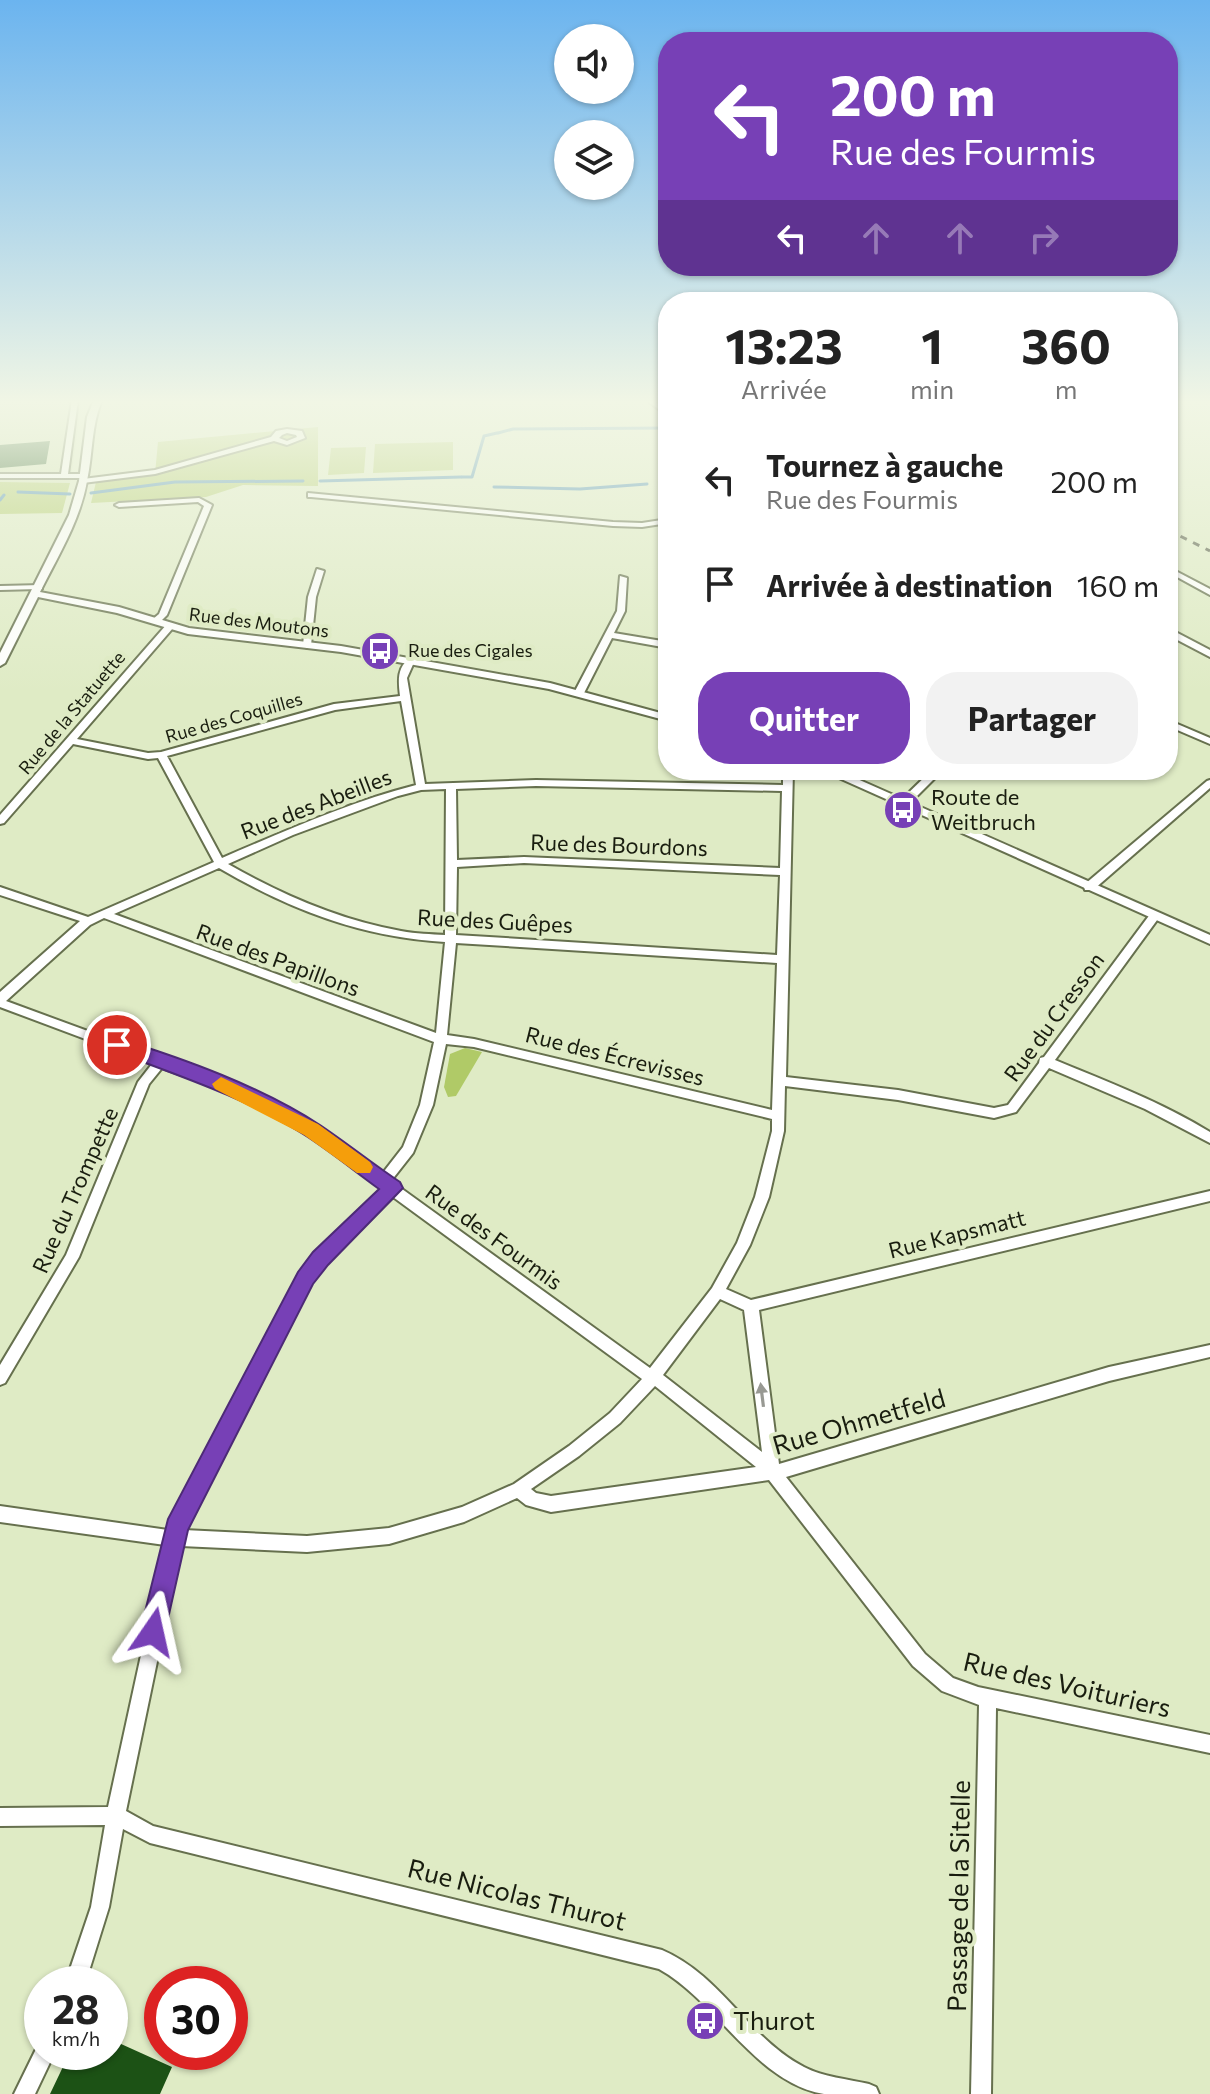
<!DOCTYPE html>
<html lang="fr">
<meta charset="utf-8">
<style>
body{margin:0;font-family:Commissioner,sans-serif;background:#f2f2f2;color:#222;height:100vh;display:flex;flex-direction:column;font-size:30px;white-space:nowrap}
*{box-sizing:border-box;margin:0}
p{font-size:26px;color:#767676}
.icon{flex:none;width:44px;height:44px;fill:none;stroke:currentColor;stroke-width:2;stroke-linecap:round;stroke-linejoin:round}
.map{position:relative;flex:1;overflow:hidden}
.side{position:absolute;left:658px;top:292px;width:520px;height:488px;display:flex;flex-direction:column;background:#fff;border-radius:32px;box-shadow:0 2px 6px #0004}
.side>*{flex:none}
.banner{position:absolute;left:658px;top:32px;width:520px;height:244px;border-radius:32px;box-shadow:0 2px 6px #0004;background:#7740b6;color:#fff;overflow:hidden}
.buttons{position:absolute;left:554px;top:24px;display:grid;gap:16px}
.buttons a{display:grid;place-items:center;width:80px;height:80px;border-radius:50%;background:#fff;box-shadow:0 2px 6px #0004;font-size:40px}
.speed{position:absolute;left:24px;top:1966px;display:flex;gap:16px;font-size:40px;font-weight:700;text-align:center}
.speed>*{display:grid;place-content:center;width:104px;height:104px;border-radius:50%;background:#fff;box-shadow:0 2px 6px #0004;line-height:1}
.speed small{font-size:20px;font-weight:400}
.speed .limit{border:12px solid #d22;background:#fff;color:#111}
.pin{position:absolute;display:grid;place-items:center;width:68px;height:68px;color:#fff;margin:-34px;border:4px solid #fff;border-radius:50%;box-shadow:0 2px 8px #0007}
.me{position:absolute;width:88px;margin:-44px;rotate:11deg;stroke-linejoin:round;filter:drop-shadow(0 0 6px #0008)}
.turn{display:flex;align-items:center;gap:28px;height:168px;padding:0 40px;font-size:36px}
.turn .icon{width:104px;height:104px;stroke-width:2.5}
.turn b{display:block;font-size:56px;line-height:68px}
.lanes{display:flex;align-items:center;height:76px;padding:0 40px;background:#0003;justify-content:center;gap:40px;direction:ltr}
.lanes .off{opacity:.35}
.eta{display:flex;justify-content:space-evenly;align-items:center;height:136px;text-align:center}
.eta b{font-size:48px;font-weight:700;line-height:56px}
.primary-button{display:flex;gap:16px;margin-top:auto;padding:16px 40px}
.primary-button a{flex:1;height:92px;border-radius:32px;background:#7740b6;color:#fff;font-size:32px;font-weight:700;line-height:92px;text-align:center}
.primary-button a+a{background:#f2f2f2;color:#222}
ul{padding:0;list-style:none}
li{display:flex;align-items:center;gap:24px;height:104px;padding:0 40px}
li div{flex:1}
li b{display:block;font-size:30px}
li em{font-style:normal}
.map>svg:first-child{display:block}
.built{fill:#d4e2b5}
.green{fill:#b0ca67}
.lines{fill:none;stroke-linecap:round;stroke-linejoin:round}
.stream{stroke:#4087b3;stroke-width:3}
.building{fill:#1c5215}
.minor-casing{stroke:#66704e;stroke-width:4}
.tertiary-casing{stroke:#66704e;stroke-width:4}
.minor{fill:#fff;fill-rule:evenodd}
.tertiary{fill:#fff;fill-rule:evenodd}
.rail{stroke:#515742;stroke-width:3;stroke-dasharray:7 7;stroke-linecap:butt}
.oneway{fill:#989993}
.route{fill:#7740b6;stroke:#4d2a76;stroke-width:2}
.slow{fill:#f59e0b}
.labels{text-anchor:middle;stroke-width:8;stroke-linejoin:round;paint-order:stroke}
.far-street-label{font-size:18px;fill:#191d0f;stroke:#dfebc5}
.far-poi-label{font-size:18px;fill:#191d0f;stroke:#dfebc5;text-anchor:start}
.poi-label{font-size:22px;fill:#191d0f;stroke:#dfebc5;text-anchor:start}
.street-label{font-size:22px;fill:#191d0f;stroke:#dfebc5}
.near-street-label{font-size:26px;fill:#191d0f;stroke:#dfebc5}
.near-poi-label{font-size:26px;fill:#191d0f;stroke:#dfebc5;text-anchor:start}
</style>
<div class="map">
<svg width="1210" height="2094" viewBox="0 0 1210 2094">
<rect width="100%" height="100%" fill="#dfebc5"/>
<path class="built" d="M0,400H82L70,483L0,482Z"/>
<g class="green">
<path d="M318,427V486L243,485L206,497L91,503L96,482L155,474L158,442Z"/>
<path d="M453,442V470L373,473L375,444Z"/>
<path d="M366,447L364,473L328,475L331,448Z"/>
<path d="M0,482L70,483L62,513L0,514Z"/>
<path d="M465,1048L482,1052L456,1096L448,1097L444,1087L450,1054Z"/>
</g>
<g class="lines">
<g class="stream">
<path d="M498,433L513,429L668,428"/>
<path d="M462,477H472L484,436L497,433"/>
<path d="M320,481L461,477"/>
<path d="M494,487L580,489L647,484"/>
<path d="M18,492L70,494"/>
<path d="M91,493L175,482L303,481"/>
<path d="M0,500L4,495"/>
</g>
</g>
<g class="building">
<path d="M50,441L46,464L0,468V445Z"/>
<path d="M110,2039L172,2067L160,2094H50L70,2052H110Z"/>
</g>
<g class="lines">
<g class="minor-casing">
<g id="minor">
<path d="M72,400H78L68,474H87V478H0V474H61Z"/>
<path d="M646,400H653L668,411V416Z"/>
<path d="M287,429L302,431L305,438L287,445L274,441L155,474L83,483L79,481L83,479L155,470L271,437L276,431ZM287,433L296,435L297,437L287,441L279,438L282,435Z"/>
<path d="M308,493L613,522L642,523L668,519V523L642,527L613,526L311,497H308Z"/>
<path d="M199,498L212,505L167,615L159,623H153V619L159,614L204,506L198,502L119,507L115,505L119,503Z"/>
<path d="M1168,567L1210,589V595L1168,572Z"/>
<path d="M317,569L324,571L316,597L311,645L307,648L303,645L308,597Z"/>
<path d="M620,576L627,578L625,611L614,633L668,642V648L612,638L584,693L582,695H576L574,693L617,611Z"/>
<path d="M42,585V589H39L0,590V586Z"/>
<path d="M170,623L173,624V628L77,739L148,753L161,752L334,704L400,696C398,680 397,667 411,657L415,660L407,678L425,784L536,780L783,785V770H793L786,1077L898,1090L994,1108L1008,1105L1039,1063L1040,1058L1044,1057L1151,913H1159L1160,916L1055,1060C1108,1082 1161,1102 1210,1132V1143L1145,1109L1049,1068L1016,1112L994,1118L898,1100L785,1086L784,1131L769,1197L750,1245L726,1289L751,1300L1210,1191V1201L759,1310L779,1464L1109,1367L1210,1345V1357L1109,1381L786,1477L925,1654L953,1678L978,1687L1210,1735V1753L996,1708L991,2094H971L979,1705L942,1691L913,1666L769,1480L551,1512L526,1505L517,1498L464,1522L389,1544L307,1552L181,1546L126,1811L153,1826L662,1950C721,1975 749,2039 804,2067C823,2077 848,2079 869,2084L876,2087L879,2094C861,2094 841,2094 824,2094C756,2083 717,2001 659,1969L150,1843L123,1829L109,1907L85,1984H65L91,1907L105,1825L0,1826V1808L108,1807L165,1545L0,1522V1506L168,1530L301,1274L316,1255L383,1189L307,1134L224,1090L162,1068L149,1084L79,1257L5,1383L0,1385V1365L66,1255L138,1082L152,1064L0,1007V992L80,921L0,895V887L88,917L214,862L158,758L148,759L73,744L4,823L0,824V815L167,624ZM401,701L416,785C349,802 285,831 222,858L167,756L335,710ZM536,786L782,791L780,868L524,857L457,860L456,789ZM446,789L445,935C431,934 416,934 401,931C340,920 282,895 228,864L293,835L398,796L421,790ZM524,863L780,875L777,955L456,935L457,867ZM219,868C291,910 361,937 445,942L436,1033L114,914ZM104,918L434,1042L420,1105L403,1147L382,1174L315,1126L232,1084L6,1001L90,925ZM456,943L777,963L772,1110L474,1039L447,1035ZM446,1044L474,1047L772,1119V1131L755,1197L737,1243L712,1288L650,1368L391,1181L413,1153L433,1105ZM393,1197L642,1379L610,1413L569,1446L514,1484L462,1507L389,1528L307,1536L184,1530L311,1282L326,1263ZM720,1299L744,1310L762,1452L663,1375ZM655,1386L756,1467L551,1496L536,1493L531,1489L579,1456L620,1423Z"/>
<path d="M1168,628L1210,650V657L1168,635Z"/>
<path d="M1168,720L1210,738V744L1168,726Z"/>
<path d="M932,770H943L907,806H899V802Z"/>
<path d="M1210,780V788L1093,890H1085L1084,887L1085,884L1207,781Z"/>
<path d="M42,2043V2052H55L35,2094H14L38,2045Z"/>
</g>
</g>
<g class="tertiary-casing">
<g id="tertiary">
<path d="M94,400H102C91,426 93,453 87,481C80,521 58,556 40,592L119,607L189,628L341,646L550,683L668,715V721L549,689L341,652L188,634L117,613L38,597L5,663L0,666V653L69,515L79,481L87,417Z"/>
<path d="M821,770H837L1210,935V944Z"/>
</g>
</g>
<use href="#minor" class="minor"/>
<use href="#tertiary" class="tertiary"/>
<path class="rail" d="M1168,530L1210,551"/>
</g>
<defs><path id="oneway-solid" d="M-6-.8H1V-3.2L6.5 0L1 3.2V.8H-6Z" transform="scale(2)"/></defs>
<use class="oneway" href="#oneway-solid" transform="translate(762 1395) rotate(-97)"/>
<linearGradient id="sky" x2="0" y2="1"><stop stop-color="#6bb4ef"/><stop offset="0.58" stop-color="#f1f6e5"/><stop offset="1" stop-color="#f1f6e5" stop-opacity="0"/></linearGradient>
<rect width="1210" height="693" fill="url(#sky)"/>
<path class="route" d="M117,1038C185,1059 260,1086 320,1125C347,1143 373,1164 400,1182L403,1188L328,1265L313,1284L188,1530L165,1632L162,1641L153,1645L144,1641L140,1632L168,1519L298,1272L313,1252L379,1189C354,1171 330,1151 303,1134C244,1097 176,1075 111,1050L108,1045L111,1040Z"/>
<path class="slow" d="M221,1077L318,1124L370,1162L373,1167L370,1173H357L304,1135L215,1089L212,1084Z"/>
<defs>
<g id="bus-disc" transform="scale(2)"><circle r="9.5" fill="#7740b6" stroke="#dfebc5"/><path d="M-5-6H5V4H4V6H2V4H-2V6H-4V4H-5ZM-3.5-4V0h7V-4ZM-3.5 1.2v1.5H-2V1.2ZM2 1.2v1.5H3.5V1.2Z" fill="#fff"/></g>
</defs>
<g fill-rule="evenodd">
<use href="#bus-disc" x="380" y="651"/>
<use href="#bus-disc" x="903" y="810"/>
<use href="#bus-disc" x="705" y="2021"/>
</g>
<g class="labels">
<g class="far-street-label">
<text transform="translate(259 623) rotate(7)" y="6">Rue des Moutons</text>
<text transform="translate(72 713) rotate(-50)" y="6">Rue de la Statuette</text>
<text transform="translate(234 718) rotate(-16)" y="6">Rue des Coquilles</text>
</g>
<g class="far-poi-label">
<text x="408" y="657">Rue des Cigales</text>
</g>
<g class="poi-label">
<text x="931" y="805">Route de<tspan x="931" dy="25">Weitbruch</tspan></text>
</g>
<g class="street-label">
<text transform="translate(316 804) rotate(-21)" y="8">Rue des Abeilles</text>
<text transform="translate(619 845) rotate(2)" y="8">Rue des Bourdons</text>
<text transform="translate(495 921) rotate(3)" y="8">Rue des Guêpes</text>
<text transform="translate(278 960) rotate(20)" y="8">Rue des Papillons</text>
<text transform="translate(1054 1017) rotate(-54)" y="8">Rue du Cresson</text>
<text transform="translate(615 1056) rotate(14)" y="8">Rue des Écrevisses</text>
<text transform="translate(75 1190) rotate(-66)" y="8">Rue du Trompette</text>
<text transform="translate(957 1234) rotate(-14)" y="8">Rue Kapsmatt</text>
<text transform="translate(494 1237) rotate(36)" y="8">Rue des Fourmis</text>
</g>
<g class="near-street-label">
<text transform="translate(859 1422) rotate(-16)" y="9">Rue Ohmetfeld</text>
<text transform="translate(1067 1685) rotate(13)" y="9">Rue des Voituriers</text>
<text transform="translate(517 1895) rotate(14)" y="9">Rue Nicolas Thurot</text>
<text transform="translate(959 1896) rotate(-89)" y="9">Passage de la Sitelle</text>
</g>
<g class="near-poi-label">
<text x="733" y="2030">Thurot</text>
</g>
</g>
</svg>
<div class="buttons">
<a><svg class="icon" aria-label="sound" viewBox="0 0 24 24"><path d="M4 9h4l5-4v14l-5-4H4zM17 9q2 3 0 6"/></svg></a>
<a><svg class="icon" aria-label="layers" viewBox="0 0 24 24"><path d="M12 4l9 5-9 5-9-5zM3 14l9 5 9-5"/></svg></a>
</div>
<div class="speed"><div>28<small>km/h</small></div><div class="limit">30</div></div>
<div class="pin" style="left:117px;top:1045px;background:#d93025"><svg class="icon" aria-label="arrive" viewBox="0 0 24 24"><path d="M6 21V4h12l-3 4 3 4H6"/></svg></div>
<svg class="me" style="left:153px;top:1632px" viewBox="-20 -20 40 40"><path d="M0-17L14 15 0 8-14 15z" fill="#7740b6" stroke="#fff" stroke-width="4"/></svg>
<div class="banner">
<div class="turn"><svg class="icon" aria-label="left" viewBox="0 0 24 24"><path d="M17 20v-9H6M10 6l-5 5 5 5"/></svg><div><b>200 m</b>Rue des Fourmis</div></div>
<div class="lanes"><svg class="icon" aria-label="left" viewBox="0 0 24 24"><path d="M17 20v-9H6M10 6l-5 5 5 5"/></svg><svg class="icon off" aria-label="ahead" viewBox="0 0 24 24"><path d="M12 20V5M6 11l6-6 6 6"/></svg><svg class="icon off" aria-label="ahead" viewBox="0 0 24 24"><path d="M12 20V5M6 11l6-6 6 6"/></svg><svg class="icon off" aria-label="right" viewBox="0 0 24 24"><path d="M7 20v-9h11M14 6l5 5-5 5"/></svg></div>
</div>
<section class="side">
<div class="eta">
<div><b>13:23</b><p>Arrivée</p></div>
<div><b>1</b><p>min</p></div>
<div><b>360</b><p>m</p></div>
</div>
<ul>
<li><svg class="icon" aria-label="left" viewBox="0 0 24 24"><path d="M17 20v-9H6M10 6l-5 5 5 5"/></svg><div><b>Tournez à gauche</b><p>Rue des Fourmis</p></div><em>200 m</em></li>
<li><svg class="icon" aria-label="arrive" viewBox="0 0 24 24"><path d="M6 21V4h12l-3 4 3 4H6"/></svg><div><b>Arrivée à destination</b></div><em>160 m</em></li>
</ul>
<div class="primary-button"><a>Quitter</a><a>Partager</a></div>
</section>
</div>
